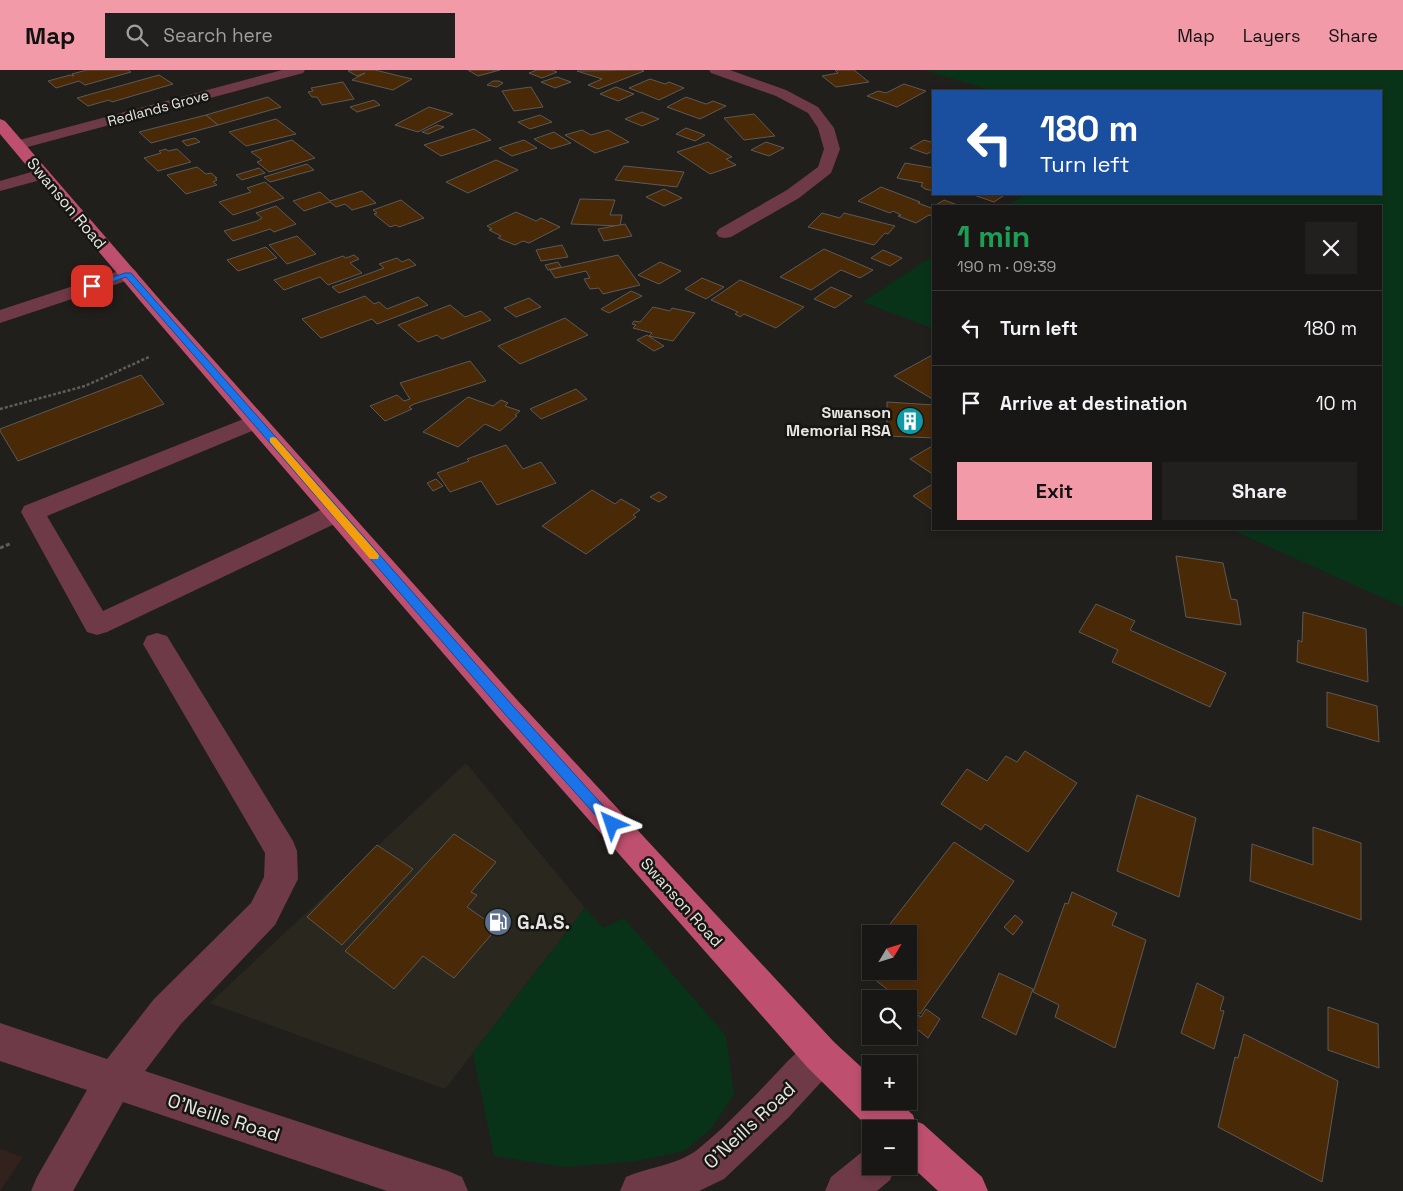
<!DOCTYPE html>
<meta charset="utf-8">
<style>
body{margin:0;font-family:"Space Grotesk",sans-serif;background:#21201e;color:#f1f3f6;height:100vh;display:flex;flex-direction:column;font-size:19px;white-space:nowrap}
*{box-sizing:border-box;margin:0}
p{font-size:16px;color:#9f9fa0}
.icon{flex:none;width:28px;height:28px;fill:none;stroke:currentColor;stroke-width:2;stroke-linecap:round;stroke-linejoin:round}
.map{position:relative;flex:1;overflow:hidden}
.panel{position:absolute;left:932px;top:135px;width:450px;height:325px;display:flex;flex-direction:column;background:#181715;border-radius:0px;box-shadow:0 2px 8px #0003,0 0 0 1px #363634}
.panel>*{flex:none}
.top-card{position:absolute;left:932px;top:20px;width:450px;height:105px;border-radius:0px;box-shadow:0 2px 8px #0003,0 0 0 1px #363634;background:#1a4fa0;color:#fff;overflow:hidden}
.needle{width:32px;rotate:52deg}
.tools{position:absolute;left:862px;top:855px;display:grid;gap:10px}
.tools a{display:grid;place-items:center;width:55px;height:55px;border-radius:0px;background:#181715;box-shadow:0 2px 8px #0003,0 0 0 1px #363634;font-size:25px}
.pin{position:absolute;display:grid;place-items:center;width:42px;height:42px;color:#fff;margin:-21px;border-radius:10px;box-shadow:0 2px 8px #0006}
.me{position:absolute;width:55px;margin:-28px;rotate:318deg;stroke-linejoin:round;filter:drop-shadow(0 0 4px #0008)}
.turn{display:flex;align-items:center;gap:18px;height:105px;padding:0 25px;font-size:22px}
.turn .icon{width:65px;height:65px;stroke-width:2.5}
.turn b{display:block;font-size:35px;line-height:42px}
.round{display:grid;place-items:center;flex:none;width:52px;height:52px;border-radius:0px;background:#21201e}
.headline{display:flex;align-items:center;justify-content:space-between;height:85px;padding:0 25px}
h1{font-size:30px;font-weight:800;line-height:38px;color:#1e9e55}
.primary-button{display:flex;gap:10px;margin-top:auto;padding:10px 25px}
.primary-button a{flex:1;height:58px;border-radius:0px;background:#f39aa8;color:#111;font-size:20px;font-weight:800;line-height:58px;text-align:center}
.primary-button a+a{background:#21201e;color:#f1f3f6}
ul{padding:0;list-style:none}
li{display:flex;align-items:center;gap:15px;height:75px;padding:0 25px;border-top:1px solid #363634}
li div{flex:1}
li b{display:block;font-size:19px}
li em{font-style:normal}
header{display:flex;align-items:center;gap:30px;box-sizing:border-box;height:70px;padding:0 25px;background:#f39aa8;color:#111}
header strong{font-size:24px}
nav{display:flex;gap:28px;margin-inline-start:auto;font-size:18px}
.search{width:350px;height:45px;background:#21201e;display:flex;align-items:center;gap:12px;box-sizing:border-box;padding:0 18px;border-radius:0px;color:#9f9fa0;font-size:19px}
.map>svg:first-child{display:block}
.built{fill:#29271e}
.industrial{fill:#33211b}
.green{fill:#083319}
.building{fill:#4a2907;stroke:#5c5956}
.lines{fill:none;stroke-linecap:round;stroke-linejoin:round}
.path-far1{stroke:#5f5e5b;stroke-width:2.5;stroke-dasharray:3 2;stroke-linecap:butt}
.path{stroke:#5f5e5b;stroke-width:3;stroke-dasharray:4 2.5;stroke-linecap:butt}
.minor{fill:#6f3a47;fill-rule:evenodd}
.major{fill:#be4f6f;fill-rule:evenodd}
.route{fill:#1a73e8;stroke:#114b97}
.slow{fill:#f59e0b}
.labels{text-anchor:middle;stroke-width:5;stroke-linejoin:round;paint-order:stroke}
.far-street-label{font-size:14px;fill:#e7e6e4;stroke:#161613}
.street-label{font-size:16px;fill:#e7e6e4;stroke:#161613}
.poi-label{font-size:16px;font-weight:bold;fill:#e7e6e4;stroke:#161613;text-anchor:end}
.near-poi-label{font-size:19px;font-weight:bold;fill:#e7e6e4;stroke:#161613;text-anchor:start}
.near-street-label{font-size:19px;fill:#e7e6e4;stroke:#161613}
</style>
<header>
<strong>Map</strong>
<div class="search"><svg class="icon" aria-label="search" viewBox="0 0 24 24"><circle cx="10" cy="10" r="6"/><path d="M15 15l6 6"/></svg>Search here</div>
<nav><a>Map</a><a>Layers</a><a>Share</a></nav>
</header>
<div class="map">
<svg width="1403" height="1121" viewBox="0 0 1403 1121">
<rect width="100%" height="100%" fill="#201f1c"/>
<path class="built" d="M466,693L585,838L445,1019L210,933Z"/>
<path class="industrial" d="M0,1079L23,1087L0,1121Z"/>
<g class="green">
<path d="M924,0H1403V537L1230,459H1381V136H1007L1026,124H1381V21H993Z"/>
<path d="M934,185V259L863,232Z"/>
<path d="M585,838L603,858L624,848L726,966L734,1024L711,1059L684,1081L636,1091L565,1097L494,1086L473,983Z"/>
</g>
<g class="building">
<path d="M87,0H128L131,2L85,15L79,11L56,18L48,11L70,5L74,6L72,4Z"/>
<path d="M353,0H375L412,9L393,20L352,10L365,3L357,6L348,1Z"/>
<path d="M468,0H500L478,6Z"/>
<path d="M537,0H552L557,2L542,8L529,3Z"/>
<path d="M641,0L644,1L598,19L588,15L602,9L577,1Z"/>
<path d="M835,0H854L869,12L836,17L822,6L838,3Z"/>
<path d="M159,5L173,14L112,32L109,30L88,36L77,28Z"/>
<path d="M557,7L571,12L555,18L541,12Z"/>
<path d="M650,9L665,14L669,12L684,18L659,30L629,18Z"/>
<path d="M493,11H499L503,13L497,17L487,15Z"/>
<path d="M343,12L354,29L322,35L317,27H312L308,22L313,21L311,18Z"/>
<path d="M904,14L926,21L897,37L867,26L878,21L886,23Z"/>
<path d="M531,17L543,37L514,41L502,21Z"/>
<path d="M616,17L634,24L618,31L600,24Z"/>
<path d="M268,27L281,37L218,55L206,45Z"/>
<path d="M686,27L706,34L713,31L726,36L700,49L667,37Z"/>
<path d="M374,30L380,35L357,42L350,37Z"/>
<path d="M429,37L453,44L418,62L395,55Z"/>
<path d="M642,42L659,49L642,56L625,49Z"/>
<path d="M754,44L775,66L744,70L724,48Z"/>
<path d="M206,45L218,55L151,73L139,62Z"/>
<path d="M540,45L552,52L530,59L518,52Z"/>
<path d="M276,49L296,64L246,76L229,62Z"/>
<path d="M437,55L444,57L428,64L422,62Z"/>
<path d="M686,58L705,65L695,71L676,64Z"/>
<path d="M474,59L491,70L441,86L424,75Z"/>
<path d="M582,60L591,65L608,60L629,72L595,83L565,65Z"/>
<path d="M554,62L571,73L551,79L534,69Z"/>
<path d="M195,68L200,72L187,76L182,71Z"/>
<path d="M292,70L315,88L269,102L257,92L262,90L251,82Z"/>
<path d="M524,70L537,78L512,86L499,78Z"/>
<path d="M924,70L934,73V80L927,84L910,78Z"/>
<path d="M708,72L732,87L726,89L736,95L710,104L677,82Z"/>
<path d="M766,72L784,78L769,86L751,80Z"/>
<path d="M166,79L168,81L177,79L191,92L158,101L144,88L161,83L159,81Z"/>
<path d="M496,90L518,100L468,123L446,112Z"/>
<path d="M905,93L934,98V121L925,119L921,116L923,113L897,108Z"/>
<path d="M307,94L314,100L270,112L264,107Z"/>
<path d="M624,96L684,102L677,117L615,110Z"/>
<path d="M197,97L206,104L211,103L217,108H215L217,110L213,112L217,115L186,124L167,105Z"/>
<path d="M259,98L265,103L242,110L236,105Z"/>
<path d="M265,112L284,128L233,145L219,132L251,122L247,118Z"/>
<path d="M881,117L920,132L918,133L931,138L934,137V147L929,145L916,153L898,146L901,145L893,141L890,143L858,131Z"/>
<path d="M664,119L682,128L664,136L646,127Z"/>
<path d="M362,121L376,133L352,140L345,134L336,137L330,132L304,141L293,131L320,122L330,131Z"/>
<path d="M971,124H1006L994,132Z"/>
<path d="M580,129L615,130L610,145H622L620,156L571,154Z"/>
<path d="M401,130L424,148L399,157L396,155L390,157L374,144L377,143L373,140Z"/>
<path d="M944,130L960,136H934Z"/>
<path d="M276,136L296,154L274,162L270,159L233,171L224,161L257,151L262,148L256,143Z"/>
<path d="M516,142L536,151L541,148L560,157L529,173L523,171L515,175L498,168L501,166L489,160L492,159L487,156Z"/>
<path d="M822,143L840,148L844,143L895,156L888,164L885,163L874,175L808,157Z"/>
<path d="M625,154L632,166L604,171L598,159Z"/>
<path d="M297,166L316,184L287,194L269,175Z"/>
<path d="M562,175L568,187L541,191L536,180Z"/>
<path d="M266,177L277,188L238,201L227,190Z"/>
<path d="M824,179L873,200L860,208L841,200L811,220L780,207Z"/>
<path d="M883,180L902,188L890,196L871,188Z"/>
<path d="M354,185L359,189L350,193L362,203L328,215L320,207L284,220L274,210L343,186L346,188Z"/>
<path d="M618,185L640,215L603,224L599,218L590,219L584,209L590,208L586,201L555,208L550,200Z"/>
<path d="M397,188L402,192L409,189L416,195L339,223L332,217L384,198L379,194Z"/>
<path d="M558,192L561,197L548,200L545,195Z"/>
<path d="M660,192L681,201L659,214L638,205Z"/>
<path d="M702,208L724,217L706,229L685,219Z"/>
<path d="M740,210L804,237L776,258L744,244L740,247L735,244L738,242L711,230Z"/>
<path d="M831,217L852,226L835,238L814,229Z"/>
<path d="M631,221L642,226L609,243L601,239Z"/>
<path d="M365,226L374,234L379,232L387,239L418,227L428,235L377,254L372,249L321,268L302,249Z"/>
<path d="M529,228L541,237L516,247L504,238Z"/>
<path d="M450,235L465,247L481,241L491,250L442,269L437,265L418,272L398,255Z"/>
<path d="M653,237L670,241L672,238L695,243L673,271L649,266L652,263L633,258L636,255L632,254L634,251L640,252Z"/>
<path d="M565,248L588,265L520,294L498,276Z"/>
<path d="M647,265L664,276L654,281L637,270Z"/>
<path d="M934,284V330L894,306Z"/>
<path d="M470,291L486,311L414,334L409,337L412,339L385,351L370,336L397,325L404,331L410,329L400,313Z"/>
<path d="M141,305L164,334L18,391L0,361V359Z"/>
<path d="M576,319L587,329L541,349L530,339Z"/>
<path d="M468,327L493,336L501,330L508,333L505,336L520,341L515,345L517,346L500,361L485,354L458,377L423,362Z"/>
<path d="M887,332L934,335V368L887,366Z"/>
<path d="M506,375L523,399L541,392L556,413L497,435L481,411L450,422L437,403L469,391L467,389Z"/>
<path d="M934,375V405L910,389Z"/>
<path d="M436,409L443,416L433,421L427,413Z"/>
<path d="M934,413V441L913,426Z"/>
<path d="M592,420L615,434L621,429L640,440L633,445L636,447L586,484L542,456Z"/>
<path d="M659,422L667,427L659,432L650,427Z"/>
<path d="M1176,486L1223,493L1231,529L1237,530L1241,555L1186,547Z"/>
<path d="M1096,534L1135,551L1130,560L1226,603L1210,637L1112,592L1118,580L1079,562Z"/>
<path d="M1303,542L1366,559L1368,612L1297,592L1298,570L1302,572Z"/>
<path d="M1327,622L1377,636L1379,672L1327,657Z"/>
<path d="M1025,681L1077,713L1028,782L985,754L981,760L941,734L967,699L987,711L1006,686L1017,692Z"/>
<path d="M1137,725L1196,748L1179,827L1117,801Z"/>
<path d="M1313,757L1361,773V850L1250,811L1252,774L1313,795Z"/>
<path d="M454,764L496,792L471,822L477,825L467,837L497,858L454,908L423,886L394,919L345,881Z"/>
<path d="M954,772L1014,811L920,944L909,935V929H900L866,903L871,896V901H909V864H895L887,858Z"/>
<path d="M377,775L413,799L342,875L307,847Z"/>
<path d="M1072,822L1117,843L1112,855L1146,870L1115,978L1055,947L1059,935L1033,922L1065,833L1068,834Z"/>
<path d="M1015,845L1023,852L1013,865L1004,857Z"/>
<path d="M999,903L1033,919L1016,965L982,947Z"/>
<path d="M1197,913L1224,927L1220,940L1224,941L1214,979L1181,963Z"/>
<path d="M1328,937L1378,954L1379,998L1328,980Z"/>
<path d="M926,939L940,949L928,968L912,955L918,945L921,947Z"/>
<path d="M1244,964L1338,1011L1322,1112L1218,1057L1235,987L1238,988Z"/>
</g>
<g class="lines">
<path class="path-far1" d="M0,339L85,316L149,287"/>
<path class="path" d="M0,478L12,473"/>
<g class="minor">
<path d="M282,0H305L303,3L24,78H12L10,75L12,72Z"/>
<path d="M709,0H730L786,20L818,37L834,58L840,79L831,103L799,128L731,167L725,168L719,167L716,163L719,159L787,120L818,97L824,79L818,58L808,43L776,26L711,3Z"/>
<path d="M42,99L48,100L50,104L48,108L0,121V111Z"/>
<path d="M128,198L135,200L138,204L135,208L0,253V240Z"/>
<path d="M256,344L264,346L267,351L264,356L47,446L103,541L327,437L336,435L345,437L348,443L345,449L107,562L97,565L87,562L21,442L24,436Z"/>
<path d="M157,563L167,566L293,771L297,781L298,809L275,855L180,955L145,1001L448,1101L462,1107L468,1121H387L123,1032L73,1121H31L37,1107L87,1020L0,991V953L107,989L154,929L251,833L264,807L265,783L143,574L147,566Z"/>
<path d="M821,966L834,972L840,985L834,998L788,1048L724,1109L699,1121H620L626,1107C649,1097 677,1095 697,1080C722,1060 747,1034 769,1011C785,995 800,975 821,966Z"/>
<path d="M871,1078V1096H896L890,1110L877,1121H825L831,1107L862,1082Z"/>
</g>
<path class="major" d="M0,49L5,51L161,231L518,631L834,972L871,1006V1031H898L913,1045L915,1051L923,1054L982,1107L988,1121H938L909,1094V1059L871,1060L808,998L498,647L147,239L0,64Z"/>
</g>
<path class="route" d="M125,203H131L513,636L616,750L618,754L616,758L612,760L607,758L504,643L126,207L92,219L88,216Z"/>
<path class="slow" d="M273,367L276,368L378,484L379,486L378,489H370L270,372V368Z"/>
<defs>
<g id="building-disc" transform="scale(1.4375)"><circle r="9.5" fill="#0f9aa8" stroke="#161613"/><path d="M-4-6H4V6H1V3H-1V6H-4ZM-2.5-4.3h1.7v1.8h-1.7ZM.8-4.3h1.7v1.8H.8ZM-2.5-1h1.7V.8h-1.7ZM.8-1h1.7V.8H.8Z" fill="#fff"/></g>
<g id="fuel-disc" transform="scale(1.4375)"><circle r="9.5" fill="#5c6f8a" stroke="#161613"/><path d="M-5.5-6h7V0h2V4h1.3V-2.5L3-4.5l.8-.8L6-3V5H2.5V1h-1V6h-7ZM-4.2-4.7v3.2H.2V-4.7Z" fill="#fff"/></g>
</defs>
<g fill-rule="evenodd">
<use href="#building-disc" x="910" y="351"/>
<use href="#fuel-disc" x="498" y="852"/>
</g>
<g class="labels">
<g class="far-street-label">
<text transform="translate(158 38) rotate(-15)" y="5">Redlands Grove</text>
</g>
<g class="street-label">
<text transform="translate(67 133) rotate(50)" y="6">Swanson Road</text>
<text transform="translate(682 832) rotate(48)" y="6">Swanson Road</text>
</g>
<g class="poi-label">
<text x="891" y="348">Swanson<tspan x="891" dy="18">Memorial RSA</tspan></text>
</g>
<g class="near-poi-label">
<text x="517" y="859">G.A.S.</text>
</g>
<g class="near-street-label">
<text transform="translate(224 1047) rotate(18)" y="7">O'Neills Road</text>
<text transform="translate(749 1055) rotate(-43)" y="7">O'Neills Road</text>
</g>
</g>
</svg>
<div class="tools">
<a><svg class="needle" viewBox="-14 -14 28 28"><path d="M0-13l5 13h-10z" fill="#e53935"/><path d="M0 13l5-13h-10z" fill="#9f9fa0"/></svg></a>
<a><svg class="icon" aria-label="search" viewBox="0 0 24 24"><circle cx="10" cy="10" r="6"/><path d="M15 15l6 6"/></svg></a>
<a>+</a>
<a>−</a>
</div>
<div class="pin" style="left:92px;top:216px;background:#d93025"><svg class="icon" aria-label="arrive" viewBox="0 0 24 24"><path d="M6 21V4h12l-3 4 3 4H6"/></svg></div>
<svg class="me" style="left:612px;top:754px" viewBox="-20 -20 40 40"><path d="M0-17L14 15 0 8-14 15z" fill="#1a73e8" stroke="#fff" stroke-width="4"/></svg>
<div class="top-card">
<div class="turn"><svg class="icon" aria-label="left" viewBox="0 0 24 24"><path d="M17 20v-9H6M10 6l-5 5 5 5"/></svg><div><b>180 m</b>Turn left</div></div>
</div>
<section class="panel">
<div class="headline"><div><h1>1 min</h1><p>190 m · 09:39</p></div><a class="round"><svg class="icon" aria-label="close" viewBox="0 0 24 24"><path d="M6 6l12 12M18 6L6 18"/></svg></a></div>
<ul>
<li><svg class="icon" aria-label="left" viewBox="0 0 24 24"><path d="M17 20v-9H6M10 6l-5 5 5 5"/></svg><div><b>Turn left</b></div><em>180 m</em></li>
<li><svg class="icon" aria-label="arrive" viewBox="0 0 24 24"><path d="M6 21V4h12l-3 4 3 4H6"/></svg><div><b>Arrive at destination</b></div><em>10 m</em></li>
</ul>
<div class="primary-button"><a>Exit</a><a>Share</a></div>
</section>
</div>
